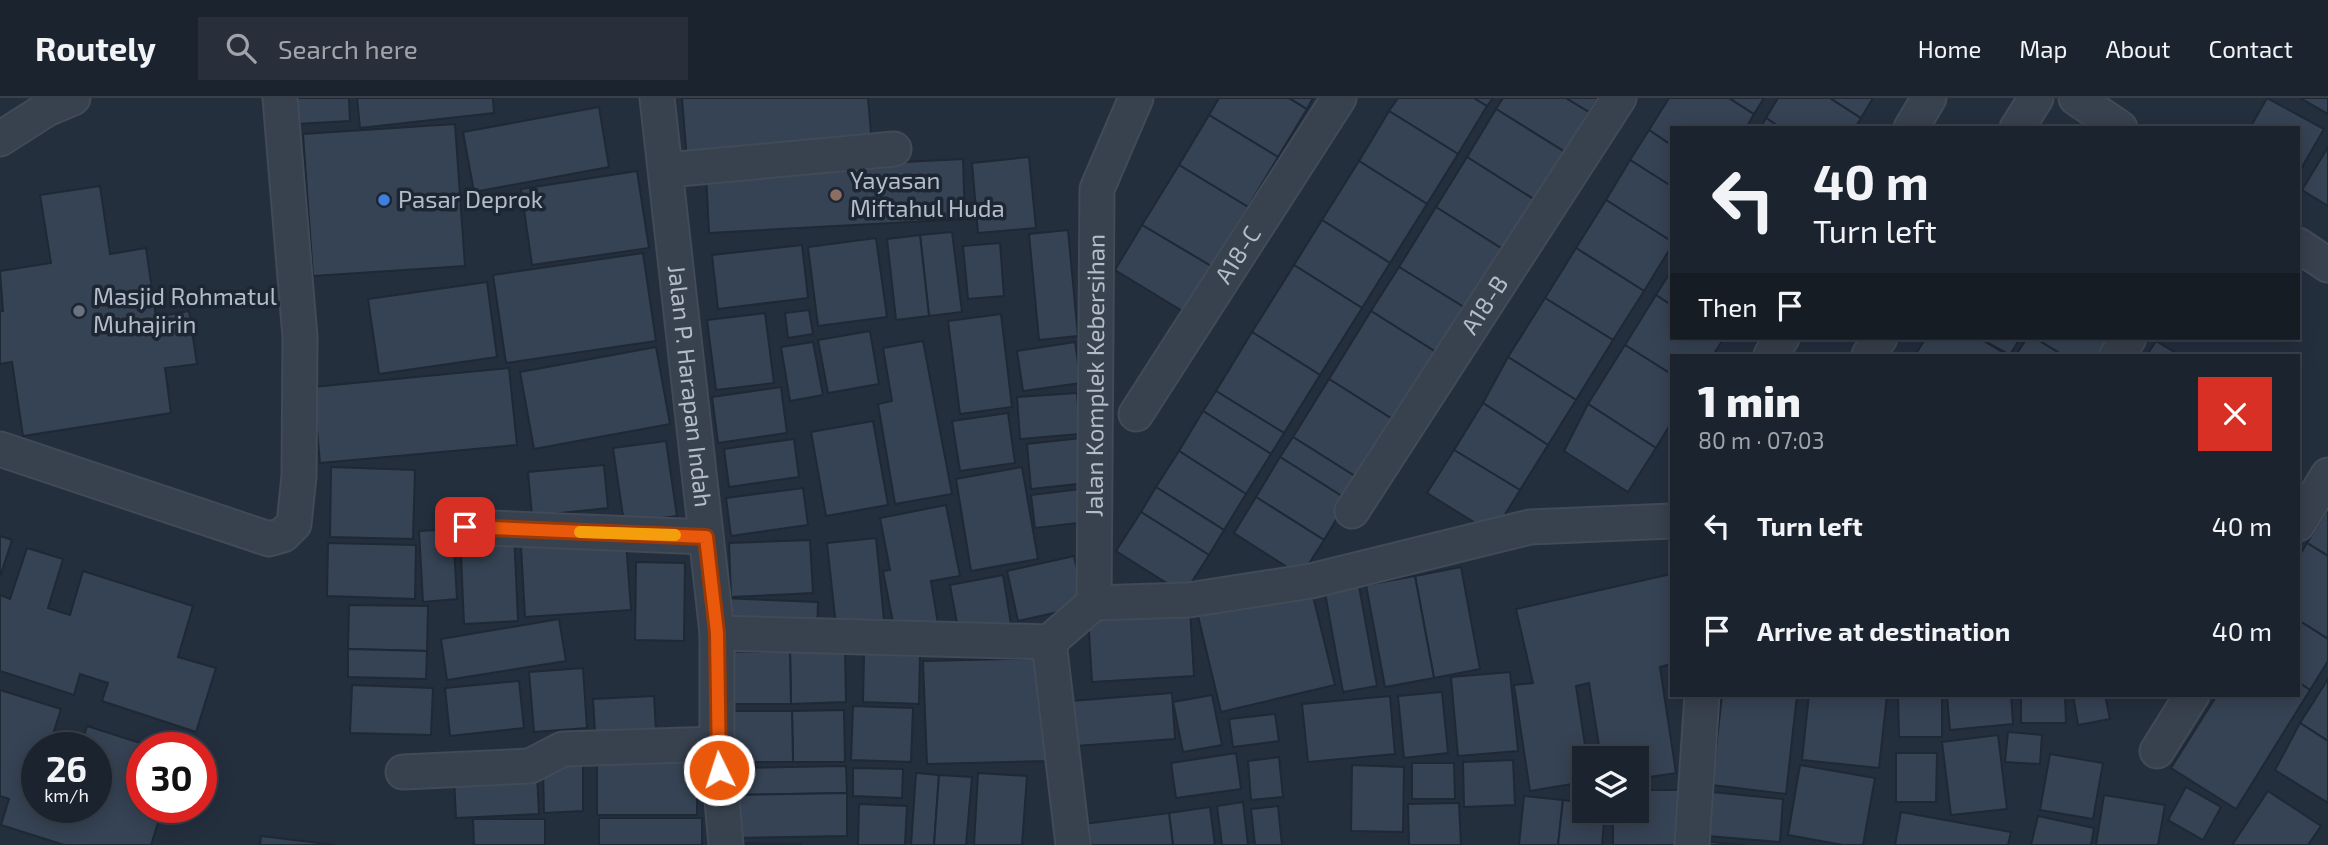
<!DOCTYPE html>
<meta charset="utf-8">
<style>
body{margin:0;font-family:"Exo 2",sans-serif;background:#282f3a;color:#f1f3f6;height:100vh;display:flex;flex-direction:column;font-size:26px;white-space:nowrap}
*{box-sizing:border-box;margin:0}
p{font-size:23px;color:#a0a4aa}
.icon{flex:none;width:38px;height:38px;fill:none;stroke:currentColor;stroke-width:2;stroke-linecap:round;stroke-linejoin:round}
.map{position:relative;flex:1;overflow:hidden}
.panel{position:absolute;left:1670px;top:256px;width:630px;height:343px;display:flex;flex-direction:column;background:#1b232e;border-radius:0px;box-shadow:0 4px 18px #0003,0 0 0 2px #39404a}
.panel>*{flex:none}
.top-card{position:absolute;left:1670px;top:28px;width:630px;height:214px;border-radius:0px;box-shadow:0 4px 18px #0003,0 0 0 2px #39404a;background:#1b232e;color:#f1f3f6;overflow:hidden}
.tools{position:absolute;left:1572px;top:648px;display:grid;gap:14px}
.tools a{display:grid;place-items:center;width:77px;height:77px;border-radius:0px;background:#1b232e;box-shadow:0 4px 18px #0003,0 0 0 2px #39404a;font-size:35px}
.speed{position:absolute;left:21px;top:634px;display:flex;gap:14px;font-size:35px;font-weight:700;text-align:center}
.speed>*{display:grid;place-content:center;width:91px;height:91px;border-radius:50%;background:#1b232e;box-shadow:0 4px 18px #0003,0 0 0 2px #39404a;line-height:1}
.speed small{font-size:18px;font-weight:400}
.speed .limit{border:10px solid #d22;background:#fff;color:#111}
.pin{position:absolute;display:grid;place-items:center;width:60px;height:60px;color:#fff;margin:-30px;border-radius:14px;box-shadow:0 4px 10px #0006}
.me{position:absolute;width:77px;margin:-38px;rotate:356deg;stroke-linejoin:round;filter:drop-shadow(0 0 5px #0008)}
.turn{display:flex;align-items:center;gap:24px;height:147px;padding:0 28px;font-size:32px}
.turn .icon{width:91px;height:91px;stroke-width:2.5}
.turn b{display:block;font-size:49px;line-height:60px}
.then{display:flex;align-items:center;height:66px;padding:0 28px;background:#0003;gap:14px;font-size:26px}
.round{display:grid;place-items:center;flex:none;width:74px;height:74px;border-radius:0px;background:#282f3a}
.summary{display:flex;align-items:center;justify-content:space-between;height:119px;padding:0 28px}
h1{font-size:42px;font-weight:800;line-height:52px}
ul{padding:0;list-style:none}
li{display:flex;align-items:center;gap:21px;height:105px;padding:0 28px}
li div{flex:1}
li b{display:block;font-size:26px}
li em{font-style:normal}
header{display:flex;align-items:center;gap:42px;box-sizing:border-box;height:98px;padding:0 35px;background:#1b232e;border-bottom:2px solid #39404a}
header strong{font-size:33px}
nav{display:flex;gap:38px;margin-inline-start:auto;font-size:24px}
.search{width:490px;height:63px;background:#282f3a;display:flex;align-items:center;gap:18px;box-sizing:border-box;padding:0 24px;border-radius:0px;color:#a0a4aa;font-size:26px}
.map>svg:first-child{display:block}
.building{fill:#364354;stroke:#1f2835;stroke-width:2}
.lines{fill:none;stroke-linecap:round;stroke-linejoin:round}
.street-casing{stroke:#414a57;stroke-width:37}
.street{stroke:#38414e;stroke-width:33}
.route-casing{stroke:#983908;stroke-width:18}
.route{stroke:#ea580c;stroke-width:12}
.slow{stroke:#f59e0b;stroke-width:12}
.education-dot{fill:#8d6e63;stroke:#1d2633;stroke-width:2.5}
.shop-dot{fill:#3f7fe0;stroke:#1d2633;stroke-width:2.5}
.worship-dot{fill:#6b7280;stroke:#1d2633;stroke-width:2.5}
.labels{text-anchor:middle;stroke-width:7;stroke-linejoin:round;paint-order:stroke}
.poi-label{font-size:24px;fill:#b4bcc9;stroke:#1d2633;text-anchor:start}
.street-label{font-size:24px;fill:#b4bcc9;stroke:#1d2633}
</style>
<header>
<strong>Routely</strong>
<div class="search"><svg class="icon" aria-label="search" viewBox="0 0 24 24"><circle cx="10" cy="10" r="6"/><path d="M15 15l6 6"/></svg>Search here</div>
<nav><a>Home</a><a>Map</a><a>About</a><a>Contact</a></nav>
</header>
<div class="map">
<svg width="2328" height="747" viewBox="0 0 2328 747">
<rect width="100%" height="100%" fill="#242f3e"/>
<g class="building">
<path d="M295,0H349L350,23L296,26Z"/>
<path d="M357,0H493L494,15L360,30Z"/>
<path d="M682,0H868L872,47L687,62Z"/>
<path d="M1219,0H1289L1307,11L1278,59L1209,17Z"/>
<path d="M1289,0H1313L1307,11Z"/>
<path d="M1398,0H1474L1487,8L1458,56L1389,13Z"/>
<path d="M1474,0H1493L1487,8Z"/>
<path d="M1503,0H1566L1589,14L1565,54L1496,11Z"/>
<path d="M1566,0H1598L1589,14Z"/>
<path d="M1669,0H1729L1754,16L1746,30H1671V47L1649,32Z"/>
<path d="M1729,0H1764L1754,16Z"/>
<path d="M1778,0H1830L1861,20L1855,30H1781L1766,20Z"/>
<path d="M1830,0H1873L1861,20Z"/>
<path d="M2267,0L2324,31L2298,76V30H2250Z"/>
<path d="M2300,0H2328V16Z"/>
<path d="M599,9L609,69L474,94L463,34Z"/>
<path d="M1496,11L1565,54L1535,102L1467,59Z"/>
<path d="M1389,13L1458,56L1427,106L1359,63Z"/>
<path d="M1209,17L1278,59L1248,109L1179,67Z"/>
<path d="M1766,20L1781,30H1760Z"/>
<path d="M455,26L465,168L313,178L303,36Z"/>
<path d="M1649,32L1671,47V88L1630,62Z"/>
<path d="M2328,49V108L2302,92Z"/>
<path d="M1029,59L1036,130L978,135L972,65Z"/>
<path d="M1467,59L1535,102L1504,152L1436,109Z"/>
<path d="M963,61L965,121L709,135L706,74Z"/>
<path d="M1630,62L1671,88V143L1606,102Z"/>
<path d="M1359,63L1427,106L1390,165L1322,122Z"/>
<path d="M1179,67L1248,109L1211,168L1142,127Z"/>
<path d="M637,73L649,150L532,167L521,91Z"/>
<path d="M100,88L110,156L146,150L156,219L189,213L197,266L165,270L171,315L23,338L12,264L0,266V213H3L0,173L51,165L40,97Z"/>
<path d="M1606,102L1671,143V149L1644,193L1576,150Z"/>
<path d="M1436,109L1504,152L1467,211L1399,169Z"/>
<path d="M1322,122L1390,165L1362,210L1294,167Z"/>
<path d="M1142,127L1211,168L1184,214L1115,172Z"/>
<path d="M1068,132L1078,238L1039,242L1029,136Z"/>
<path d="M952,134L962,214L929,218L920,137Z"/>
<path d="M920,137L929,218L896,222L887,141Z"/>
<path d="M876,140L887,219L818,228L808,149Z"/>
<path d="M1000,145L1004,198L968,201L963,148Z"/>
<path d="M802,147L808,200L718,211L712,157Z"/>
<path d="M1576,150L1644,193L1613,242L1545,200Z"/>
<path d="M643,155L656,243L506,265L493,177Z"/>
<path d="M1294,167L1362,210L1320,277L1252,234Z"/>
<path d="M1399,169L1467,211L1439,256L1371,213Z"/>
<path d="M1671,173V207L1656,197Z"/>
<path d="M487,184L497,259L379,276L368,201Z"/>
<path d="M1656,197L1671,207V240H1724L1713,257H1671V276L1625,247Z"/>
<path d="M1545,200L1613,242L1576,302L1508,259Z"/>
<path d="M809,212L813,236L788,240L785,215Z"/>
<path d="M1371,213L1439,256L1397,324L1329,281Z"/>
<path d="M765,215L774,285L716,292L707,222Z"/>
<path d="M1001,216L1012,309L960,316L948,223Z"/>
<path d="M870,233L879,286L828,295L818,242Z"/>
<path d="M1252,234L1320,277L1284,335L1216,293Z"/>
<path d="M1926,240H1979L2007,257H1915Z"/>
<path d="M1979,240H2020L2010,257Z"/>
<path d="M2027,240H2035L2063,257H2016Z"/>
<path d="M2035,240H2122L2111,257H2063Z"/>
<path d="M923,243L952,396L895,406L878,306L892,303L883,250Z"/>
<path d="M2156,243L2179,257H2147Z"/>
<path d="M813,244L823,297L790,303L781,249Z"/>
<path d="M1075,244L1081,285L1023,293L1017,253Z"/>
<path d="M1625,247L1671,276V325L1656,350L1588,306Z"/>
<path d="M656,249L670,326L534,351L520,274Z"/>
<path d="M1508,259L1576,302L1548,347L1483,305Z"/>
<path d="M509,270L517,347L320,365L313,289Z"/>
<path d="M1329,281L1397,324L1361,382L1293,339Z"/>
<path d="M781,289L787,335L718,345L712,299Z"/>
<path d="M1216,293L1284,335L1271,356L1203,313Z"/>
<path d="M1077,295L1080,336L1020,341L1017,299Z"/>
<path d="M1483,305L1548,347L1520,392L1454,352Z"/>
<path d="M1588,306L1656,350L1628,394L1564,353Z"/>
<path d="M1203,313L1271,356L1246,396L1179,353Z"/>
<path d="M1008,315L1015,365L960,373L952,323Z"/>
<path d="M873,323L888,407L826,418L811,334Z"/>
<path d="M1293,339L1361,382L1348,402L1280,359Z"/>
<path d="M1081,340L1087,385L1031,391L1027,346Z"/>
<path d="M794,341L799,379L729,389L724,351Z"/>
<path d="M666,343L677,418L624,425L613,350Z"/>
<path d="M1454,352L1520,392L1493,436L1427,395Z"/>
<path d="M1179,353L1246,396L1224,432L1156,389Z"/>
<path d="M1280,359L1348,402L1324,442L1256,399Z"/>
<path d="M604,367L608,410L532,418L528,374Z"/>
<path d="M331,369L415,372L413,441L330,439Z"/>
<path d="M1022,369L1038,461L971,473L956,381Z"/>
<path d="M1156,389L1224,432L1209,457L1141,414Z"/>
<path d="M803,390L808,427L731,438L726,400Z"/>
<path d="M1081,391L1086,424L1035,430L1031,397Z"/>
<path d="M1256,399L1324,442L1301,478L1234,435Z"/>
<path d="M946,407L960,478L931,483L938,526L895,535L883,473L890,472L880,420Z"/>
<path d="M2328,411V458L2307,445Z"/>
<path d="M1141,414L1209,457L1184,496L1116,453Z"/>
<path d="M453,431L457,501L423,504L419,433Z"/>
<path d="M514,433L518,523L464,526L460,436Z"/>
<path d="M0,438L12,442L0,479Z"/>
<path d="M876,440L885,532L837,537L827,445Z"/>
<path d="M810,442L813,495L731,499L729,445Z"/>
<path d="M626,443L631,512L525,519L521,449Z"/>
<path d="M328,445L416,447L415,501L327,498Z"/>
<path d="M2307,445L2328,458V541L2298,522V460Z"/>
<path d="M27,450L63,461L48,510L70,517L83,473L193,508L178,559L216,570L196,634L102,603L108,585L80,576L74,597L0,573V497L10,501Z"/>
<path d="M1074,458L1085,508L1018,523L1007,473Z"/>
<path d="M636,464L685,465L684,543L635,542Z"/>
<path d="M1461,469L1480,571L1434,580L1415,478Z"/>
<path d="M1671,476V566L1660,569L1676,675L1636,681V660H1601L1589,585L1576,588L1587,660H1584V684L1530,693L1514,587L1533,585L1516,511Z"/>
<path d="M1003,477L1011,526L959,536L950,487Z"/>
<path d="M1415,478L1434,580L1385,589L1366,487Z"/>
<path d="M1359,488L1377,588L1343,594L1325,495Z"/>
<path d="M1311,490L1335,587L1221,614L1198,518Z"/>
<path d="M721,500L818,504L817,536L720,532Z"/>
<path d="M349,507L428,508L427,553L348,551Z"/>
<path d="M1190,511L1194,578L1092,584L1088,517Z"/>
<path d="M559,521L566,563L447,582L441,541Z"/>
<path d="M2298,522L2328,541V563L2310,592L2298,584Z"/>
<path d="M348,551L427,553L426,581L348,579Z"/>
<path d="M845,552L846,604L791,606L790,553Z"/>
<path d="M790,553L791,606H725L724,554Z"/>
<path d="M864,555L920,556L919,606L863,604Z"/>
<path d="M1046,560L1049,663L927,666L923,563Z"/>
<path d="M583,570L587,630L534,634L529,574Z"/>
<path d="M1510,574L1518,653L1458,658L1451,579Z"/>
<path d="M2328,581V643L2300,625Z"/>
<path d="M519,583L524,630L450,638L445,590Z"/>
<path d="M2298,584L2310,592L2236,711L2171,670L2217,597H2298Z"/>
<path d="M352,587L433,590L431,637L350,635Z"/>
<path d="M0,592L61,611L49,649H37V709H96V649H80L87,628L153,649H142V709H163L151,747H64L1,727L9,701L0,698Z"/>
<path d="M1442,594L1448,655L1404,660L1398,598Z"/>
<path d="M1172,595L1175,641L1075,648L1071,603Z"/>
<path d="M1212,597L1222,647L1183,654L1173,604Z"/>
<path d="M1722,597H1797L1786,696L1712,687Z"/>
<path d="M1809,597H1887L1879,670L1802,662Z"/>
<path d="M1898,597H1942V639H1899Z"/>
<path d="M1947,597H2011L2013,626L1950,632Z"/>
<path d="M2021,597H2065L2066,625H2021Z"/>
<path d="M2073,597H2105L2110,621L2078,627Z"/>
<path d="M654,598L656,632L595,635L593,601Z"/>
<path d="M1390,598L1395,656L1308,664L1302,606Z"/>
<path d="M853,608L913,610L911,664L851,662Z"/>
<path d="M844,612L845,664H793L792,613Z"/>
<path d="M728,613H792L793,664H729Z"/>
<path d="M1275,616L1279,643L1233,649L1229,621Z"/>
<path d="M2300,625L2328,643V705L2275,672Z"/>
<path d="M2008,634L2042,637L2040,666L2005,664Z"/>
<path d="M1998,637L2007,711L1951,717L1942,644Z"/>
<path d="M697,652V717H597V664Z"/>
<path d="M1236,655L1241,691L1176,700L1171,665Z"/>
<path d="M1896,655H1937L1936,704H1896Z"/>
<path d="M2050,656L2103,665L2093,721L2040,712Z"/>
<path d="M1279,659L1283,699L1251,702L1248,663Z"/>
<path d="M583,660V713L544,715L543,670Z"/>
<path d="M1513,662L1515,707L1464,709L1463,664Z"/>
<path d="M1412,665H1454L1455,701H1412Z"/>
<path d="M1352,667L1404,669L1403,734L1351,733Z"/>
<path d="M1800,667L1875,680L1863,747H1843L1788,737Z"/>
<path d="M846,668L847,695L731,697V670Z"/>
<path d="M853,670L903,671L902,700L853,698Z"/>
<path d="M916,675L939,677L934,747H911Z"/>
<path d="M978,675L1027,678L1022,747H974Z"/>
<path d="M537,676L539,716L456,720L454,680Z"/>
<path d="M939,677L972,679L966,747H934Z"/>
<path d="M2186,689L2221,709L2203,742L2168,722Z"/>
<path d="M1636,692H1689V747H1613V712H1636Z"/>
<path d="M2268,693L2321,728L2308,747H2232Z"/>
<path d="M1711,694L1783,701L1780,744L1707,738Z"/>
<path d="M847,695V738L732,740L731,697Z"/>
<path d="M2104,697L2165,707L2158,747H2096Z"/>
<path d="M1524,698L1563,702L1558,747H1519Z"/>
<path d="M1563,702L1584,705V712H1605L1602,747H1558Z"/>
<path d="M1243,704L1248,747H1222L1217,708Z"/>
<path d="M1459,705L1461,747H1409L1408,706Z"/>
<path d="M859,706L907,708L905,747H858Z"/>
<path d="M1278,708L1282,747H1255L1251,711Z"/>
<path d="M1210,709L1215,747H1173L1169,715Z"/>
<path d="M1901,714L2011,734L2008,747H1895Z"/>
<path d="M1169,715L1173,747H1087L1084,726Z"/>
<path d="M2038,718L2094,730L2091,747H2031Z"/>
<rect x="599" y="720" width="103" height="27"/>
<path d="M473,721H545V747H474Z"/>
<path d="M261,738L335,747H260Z"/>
<path d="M1700,743L1745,747H1700Z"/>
<path d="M736,745L802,746L736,747Z"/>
</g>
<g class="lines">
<g class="street-casing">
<g id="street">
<path id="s1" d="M657,0L717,535V646L726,747"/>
<path d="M2076,0L2120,30"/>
<path d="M1911,30L1929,0"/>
<path d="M2017,30L2036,0"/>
<path d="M0,41L47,11L73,0"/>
<path d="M668,72L894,51"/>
<path d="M2298,147L2328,167"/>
<path d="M1771,257L1782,240"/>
<path d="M1869,257L1880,240"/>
<path d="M2117,257L2129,240"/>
<path id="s2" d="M1136,316L1339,0"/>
<path d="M0,351L269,441L283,437L294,426L299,378L300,239L280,0"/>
<path id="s3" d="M1352,413L1619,0"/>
<path d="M2298,426L2328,377"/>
<path d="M465,429L706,439"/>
<path d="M1094,505L1189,502L1311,483L1530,429L1671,423"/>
<path d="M717,535L1049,544"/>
<path id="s4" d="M1049,544L1094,505L1097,91L1136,0"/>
<path d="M1049,544L1073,747"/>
<path d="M2157,653L2192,597"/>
<path d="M403,674L530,668L563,651L717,646"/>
<path d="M1692,747L1702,597"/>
</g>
</g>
<use href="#street" class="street"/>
</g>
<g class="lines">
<g class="route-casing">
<path id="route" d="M465,429L706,439L717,535L719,672"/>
</g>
<use href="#route" class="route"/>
<path class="slow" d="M580,434L675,437"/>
</g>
<circle class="education-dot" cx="836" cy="97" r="7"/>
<circle class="shop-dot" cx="384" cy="102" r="7"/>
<circle class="worship-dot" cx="79" cy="213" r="7"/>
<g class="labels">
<g class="poi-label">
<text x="850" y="91">Yayasan<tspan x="850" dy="28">Miftahul Huda</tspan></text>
<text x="398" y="110">Pasar Deprok</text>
<text x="93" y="207">Masjid Rohmatul<tspan x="93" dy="28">Muhajirin</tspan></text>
</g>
<g class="street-label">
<text dy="8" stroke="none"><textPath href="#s2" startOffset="189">A18-C</textPath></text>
<text dy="8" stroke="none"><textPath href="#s3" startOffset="245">A18-B</textPath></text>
<text dy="8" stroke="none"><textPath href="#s4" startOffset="287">Jalan Komplek Kebersihan</textPath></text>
<text dy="8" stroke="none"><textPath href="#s1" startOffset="290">Jalan P. Harapan Indah</textPath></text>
</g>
</g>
</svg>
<div class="tools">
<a><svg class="icon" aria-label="layers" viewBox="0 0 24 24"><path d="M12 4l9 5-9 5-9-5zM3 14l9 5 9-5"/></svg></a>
</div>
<div class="speed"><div>26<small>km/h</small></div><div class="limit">30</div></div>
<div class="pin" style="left:465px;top:429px;background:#d93025"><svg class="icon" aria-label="arrive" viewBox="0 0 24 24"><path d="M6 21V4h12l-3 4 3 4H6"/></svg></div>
<svg class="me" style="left:719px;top:672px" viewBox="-20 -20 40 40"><circle r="17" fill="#ea580c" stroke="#fff" stroke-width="3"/><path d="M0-11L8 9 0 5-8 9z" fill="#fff"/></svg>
<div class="top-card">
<div class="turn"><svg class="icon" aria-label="left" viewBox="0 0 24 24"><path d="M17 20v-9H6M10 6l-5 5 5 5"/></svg><div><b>40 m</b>Turn left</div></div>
<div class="then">Then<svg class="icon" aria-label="arrive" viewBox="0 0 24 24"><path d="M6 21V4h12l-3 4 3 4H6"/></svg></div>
</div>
<section class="panel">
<div class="summary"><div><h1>1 min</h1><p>80 m · 07:03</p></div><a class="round" style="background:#d93025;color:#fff"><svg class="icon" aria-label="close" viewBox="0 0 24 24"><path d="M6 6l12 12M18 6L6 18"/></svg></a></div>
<ul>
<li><svg class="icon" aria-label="left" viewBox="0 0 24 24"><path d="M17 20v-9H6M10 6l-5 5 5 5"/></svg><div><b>Turn left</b></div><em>40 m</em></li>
<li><svg class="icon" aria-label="arrive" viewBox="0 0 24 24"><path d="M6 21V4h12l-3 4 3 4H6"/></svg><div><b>Arrive at destination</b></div><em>40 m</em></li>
</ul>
</section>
</div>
